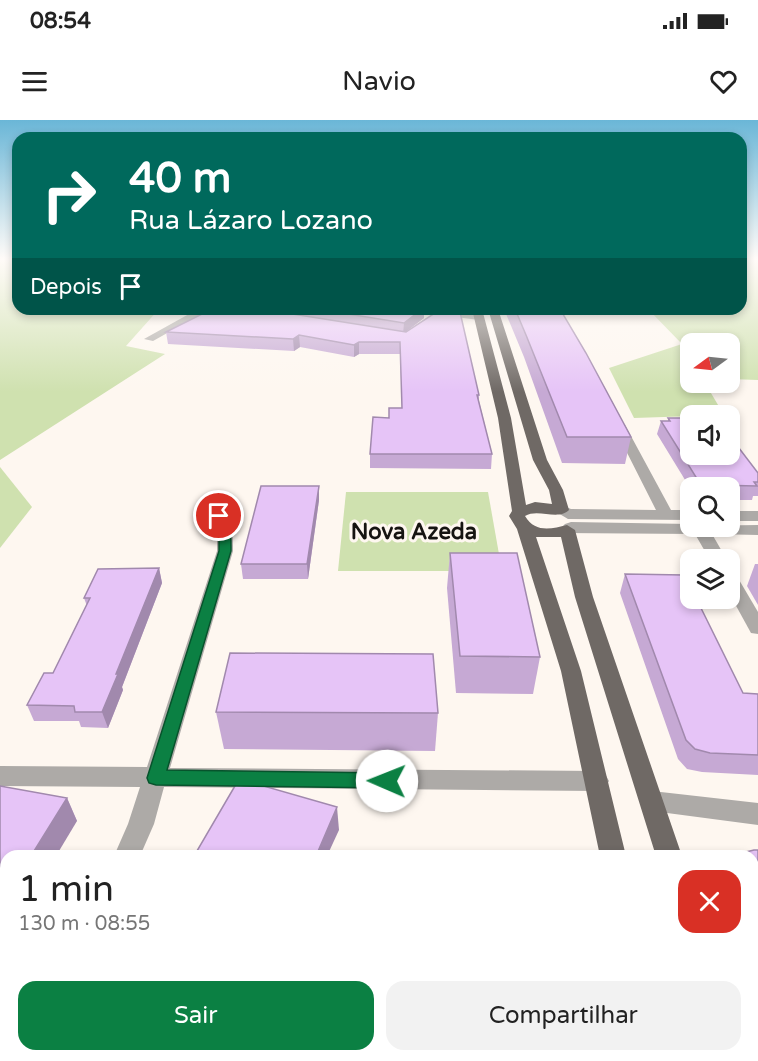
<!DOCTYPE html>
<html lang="pt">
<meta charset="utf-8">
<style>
body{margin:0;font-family:"Varela Round",sans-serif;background:#f2f2f2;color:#222;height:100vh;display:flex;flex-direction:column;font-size:22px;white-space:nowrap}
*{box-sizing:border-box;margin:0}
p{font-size:20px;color:#767676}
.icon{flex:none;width:33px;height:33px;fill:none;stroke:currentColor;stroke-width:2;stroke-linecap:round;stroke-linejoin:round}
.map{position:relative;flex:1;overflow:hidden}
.drawer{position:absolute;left:0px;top:730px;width:759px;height:212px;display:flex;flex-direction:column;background:#fff;border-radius:18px 18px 0 0;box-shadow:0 3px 9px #0003}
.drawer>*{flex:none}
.guide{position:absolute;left:12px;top:12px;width:735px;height:183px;border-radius:18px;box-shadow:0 3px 9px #0003;background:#00695c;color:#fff;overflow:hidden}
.needle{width:39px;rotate:255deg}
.tools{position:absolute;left:680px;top:213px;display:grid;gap:12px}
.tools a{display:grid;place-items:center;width:60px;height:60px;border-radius:12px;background:#fff;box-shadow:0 3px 9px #0003;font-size:30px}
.pin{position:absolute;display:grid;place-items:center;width:51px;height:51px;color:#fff;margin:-26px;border:3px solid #fff;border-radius:50%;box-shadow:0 2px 6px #0007}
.me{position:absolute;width:66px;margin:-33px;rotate:271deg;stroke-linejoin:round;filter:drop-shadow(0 0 4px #0008)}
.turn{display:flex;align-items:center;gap:21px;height:126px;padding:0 18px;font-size:27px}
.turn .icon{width:78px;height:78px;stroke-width:2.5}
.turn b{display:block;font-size:42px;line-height:51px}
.then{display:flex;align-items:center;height:57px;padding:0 18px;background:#0003;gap:12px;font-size:22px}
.round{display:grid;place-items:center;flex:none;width:63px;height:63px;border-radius:18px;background:#f2f2f2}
.head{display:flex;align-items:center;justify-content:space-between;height:102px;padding:0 18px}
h1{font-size:36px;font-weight:600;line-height:45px}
.primary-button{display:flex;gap:12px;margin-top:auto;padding:12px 18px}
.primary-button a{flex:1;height:69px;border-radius:18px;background:#0b8043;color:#fff;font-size:24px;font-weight:600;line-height:69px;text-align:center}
.primary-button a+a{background:#f2f2f2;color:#222}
.status{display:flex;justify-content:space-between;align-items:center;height:42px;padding:0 30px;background:#fff;direction:ltr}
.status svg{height:16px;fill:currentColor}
header{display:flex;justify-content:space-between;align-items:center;height:78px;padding:0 18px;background:#fff;font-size:27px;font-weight:600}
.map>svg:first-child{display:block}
.green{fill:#cfe1af}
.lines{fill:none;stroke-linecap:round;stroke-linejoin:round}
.minor{fill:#adaaa7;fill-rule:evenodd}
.major{fill:#6f6965;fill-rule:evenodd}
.wall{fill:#c6a9d4}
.shaded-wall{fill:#a189ad}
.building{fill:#e6c4f7;stroke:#a189ad;stroke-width:1.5}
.route{fill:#0b8043;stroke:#07532c;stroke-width:1.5}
.labels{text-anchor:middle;stroke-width:6;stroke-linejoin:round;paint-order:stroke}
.neighbourhood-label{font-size:22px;font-weight:bold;fill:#161411;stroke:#fef7f0}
</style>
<div class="status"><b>08:54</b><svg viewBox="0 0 49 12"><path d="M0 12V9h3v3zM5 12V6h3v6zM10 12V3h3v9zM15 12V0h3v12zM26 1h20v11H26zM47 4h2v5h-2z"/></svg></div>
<header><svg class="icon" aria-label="menu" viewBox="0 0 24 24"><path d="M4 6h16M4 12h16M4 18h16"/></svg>Navio<svg class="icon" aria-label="heart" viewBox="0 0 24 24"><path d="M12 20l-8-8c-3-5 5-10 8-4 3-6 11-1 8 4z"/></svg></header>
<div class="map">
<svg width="758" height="941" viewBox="0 0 758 941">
<rect width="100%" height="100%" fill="#fef7f0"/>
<g class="green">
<path d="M0,140H18V189H159L126,226L165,234L0,340Z"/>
<path d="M741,140H758V260L729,259V224H690V262L705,263L724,295L634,298L609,248L682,224L648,189H741Z"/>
<path d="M0,347L32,387L0,428Z"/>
<path d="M346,372H488L502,451H338Z"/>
</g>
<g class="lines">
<g class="minor">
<path d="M198,189H210L153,221L144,219Z"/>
<path d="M411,189H438L479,194L484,197L479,200L416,192Z"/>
<path d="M619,301L625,305L671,390H690V400L568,399L553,390L561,385L571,389L656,390L613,305Z"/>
<path d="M219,391C234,395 233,418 233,431L170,648L597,651L605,654L609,661L605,668L597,671L164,667L154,704L140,736H114L128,704L140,667L0,666V646L147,647L217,431V412L211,396Z"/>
<rect x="729" y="391" width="29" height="10"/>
<path d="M571,402L690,404V406L758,405V415L712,414L727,440H710L695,414L561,413L559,410L565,404Z"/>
<path d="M729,452L735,453L758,492V514L751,513L729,473Z"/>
<path d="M652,671L758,683V705L652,691L643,688L640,681L643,674Z"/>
<path d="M6,918V936H21L19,941H0V920Z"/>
</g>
<g class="major">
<path d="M472,189H482L511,298L526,385L535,382L552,384L549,370L533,340L488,189H498L547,340L563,370L569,390C558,401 538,388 525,396C535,413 551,409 567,405L575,410L593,477L682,736H656L575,477L561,417H536L581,551L626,736H600L561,551L517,409L509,396L512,391L498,298Z"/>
<path d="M617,936H649L650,941H618Z"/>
<path d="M710,936H742L744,941H712Z"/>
</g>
</g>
<g class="wall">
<path d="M212,189H424V198L405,212L479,275V281L492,334L491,349L370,348V334L389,298L402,288L400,234H359L354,237L300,227L294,231L168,224L166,212Z"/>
<path d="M504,189H560L631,317L625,344L562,343L524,237Z"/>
<path d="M668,298L758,353V376H753L752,380H729V368H690L657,314L661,301H668Z"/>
<path d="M319,380L308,459H243L241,444Z"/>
<path d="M450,433L540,537L533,574L456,573L447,468Z"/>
<path d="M755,444H758V485L747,466Z"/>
<path d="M159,448L162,463L122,567L123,570L108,608L81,607L79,601H34L27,585L53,553L87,486L84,478Z"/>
<path d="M625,454L743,573L758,574V655L702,652L687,649L678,639L620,473Z"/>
<path d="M216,592L438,593L435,631L224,629Z"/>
<path d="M0,666L67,678L77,701L6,736V771L0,769Z"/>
<path d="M758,730V848L753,835V736Z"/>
<path d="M202,936H578L577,941H214Z"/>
</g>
<g class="shaded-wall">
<path d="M422,189H424V198L403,214L404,203Z"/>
<path d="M299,215L300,227L294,231L293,219Z"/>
<path d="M359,222V234L354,237V225Z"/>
<path d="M319,366V380L308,459L307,444Z"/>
<path d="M159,448L162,463L122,567L123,570L108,608L102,592L116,554Z"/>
<path d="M67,678L77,701L56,736H31Z"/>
<path d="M337,687L339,710L327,736H316Z"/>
</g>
<g class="building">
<path d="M212,189H261L406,212L441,189L460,192L479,275H477L492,334H370L373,297L389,298V288H402L400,222H359L354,225L299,215L293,219L166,212Z"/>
<path d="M317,189H422L404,203Z"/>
<path d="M515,189H560L586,233L631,317H567L526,215Z"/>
<path d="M668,298H690V334H729V315L758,353V362H754L757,366L712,365L710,362H699L661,301H670Z"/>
<path d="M261,366H319L307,444H241Z"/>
<path d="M450,433H517L540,537L460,536Z"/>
<path d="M159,448L116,554H118L102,592H75L74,586L27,585L44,553H53L90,478H84L98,449Z"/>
<path d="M625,454L684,455L690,467V478H696L743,573L758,574V635L710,633L695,629L686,620Z"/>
<path d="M230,533L433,534L438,593L216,592Z"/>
<path d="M239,659L337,687L316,736H194Z"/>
<path d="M0,666L67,678L31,736H6V752L0,750Z"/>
<path d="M754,730H758V791L753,779V736H740L742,733Z"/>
<path d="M240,936H578L577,941H253Z"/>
</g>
<linearGradient id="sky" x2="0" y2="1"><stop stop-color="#6ab6d7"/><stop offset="0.51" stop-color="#fffbf8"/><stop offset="1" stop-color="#fffbf8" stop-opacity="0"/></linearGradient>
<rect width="758" height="272" fill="url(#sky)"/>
<path class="route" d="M219,393C232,398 231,419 231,431L167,650L387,653L394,655L396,661L394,666L387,668L156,665L149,663L147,658L219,431V412L213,396Z"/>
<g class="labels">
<g class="neighbourhood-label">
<text x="414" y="419">Nova Azeda</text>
</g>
</g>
</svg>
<div class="tools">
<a><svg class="needle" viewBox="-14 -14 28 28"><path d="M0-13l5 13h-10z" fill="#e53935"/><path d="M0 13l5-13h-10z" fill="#767676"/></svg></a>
<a><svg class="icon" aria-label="sound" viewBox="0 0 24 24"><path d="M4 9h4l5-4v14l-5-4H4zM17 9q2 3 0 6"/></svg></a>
<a><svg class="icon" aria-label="search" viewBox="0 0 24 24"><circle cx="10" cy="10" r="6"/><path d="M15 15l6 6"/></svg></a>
<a><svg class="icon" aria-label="layers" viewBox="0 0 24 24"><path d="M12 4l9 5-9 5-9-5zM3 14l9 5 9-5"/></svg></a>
</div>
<div class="pin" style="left:219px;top:396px;background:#d93025"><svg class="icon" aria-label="arrive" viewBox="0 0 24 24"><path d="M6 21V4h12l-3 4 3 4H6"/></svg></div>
<svg class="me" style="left:387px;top:661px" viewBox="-20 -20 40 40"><circle r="19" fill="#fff"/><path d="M0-13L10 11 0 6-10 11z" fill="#0b8043"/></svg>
<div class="guide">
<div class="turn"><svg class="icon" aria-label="right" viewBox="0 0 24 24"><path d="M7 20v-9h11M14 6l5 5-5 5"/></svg><div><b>40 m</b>Rua Lázaro Lozano</div></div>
<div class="then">Depois<svg class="icon" aria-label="arrive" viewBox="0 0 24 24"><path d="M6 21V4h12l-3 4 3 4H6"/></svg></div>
</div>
<section class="drawer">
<div class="head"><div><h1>1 min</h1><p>130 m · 08:55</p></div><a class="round" style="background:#d93025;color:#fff"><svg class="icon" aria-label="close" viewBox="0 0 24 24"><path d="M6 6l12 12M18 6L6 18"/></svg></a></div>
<div class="primary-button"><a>Sair</a><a>Compartilhar</a></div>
</section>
</div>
